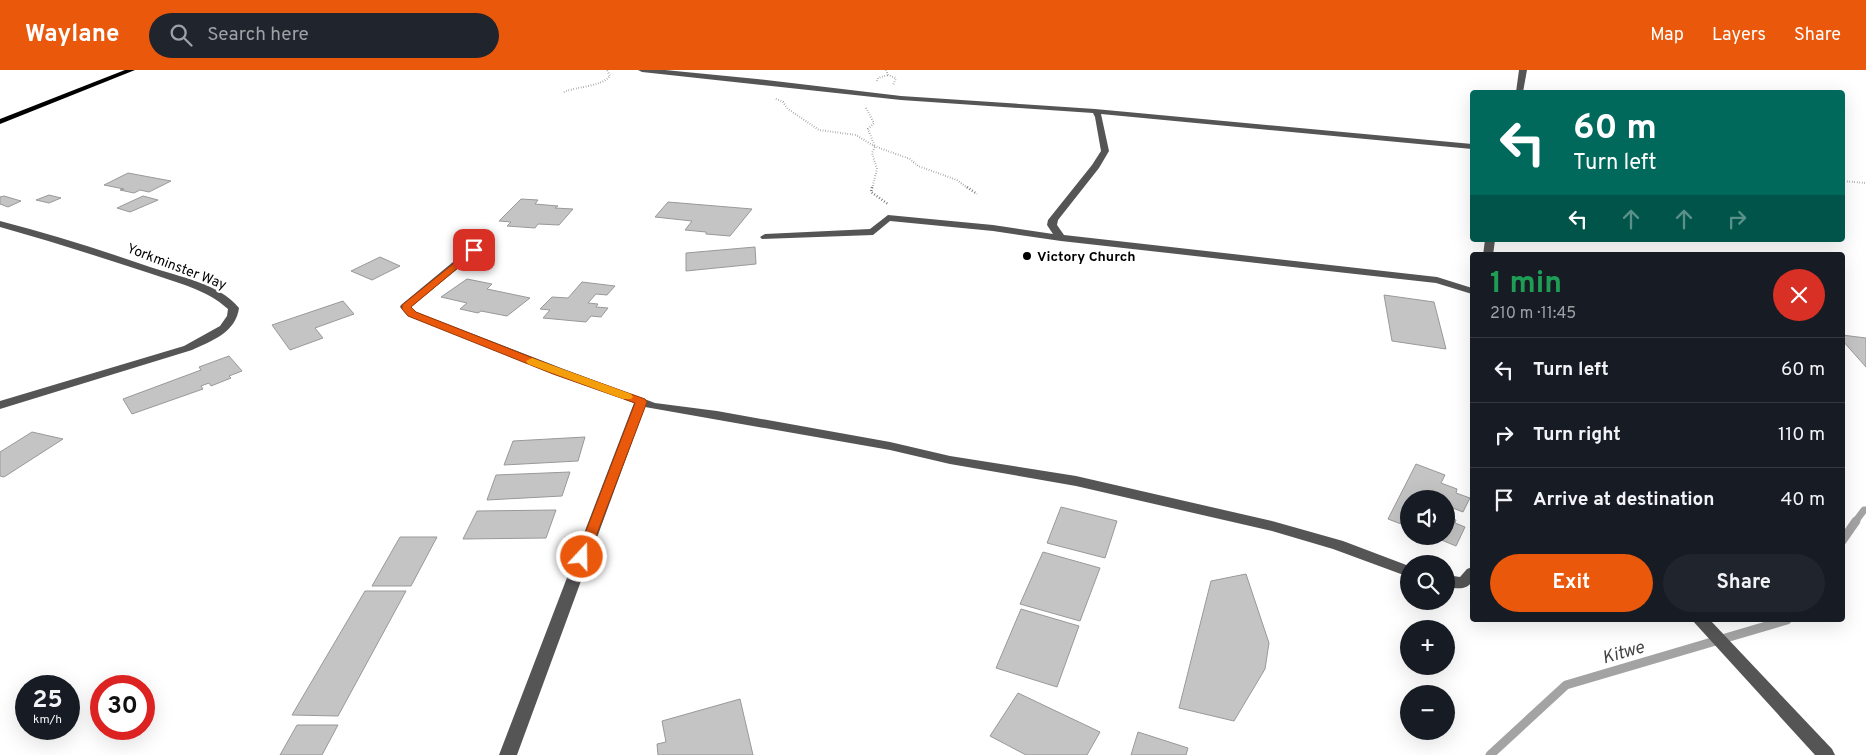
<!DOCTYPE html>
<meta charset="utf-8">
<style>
body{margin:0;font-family:Overpass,sans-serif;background:#20242c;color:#f1f3f6;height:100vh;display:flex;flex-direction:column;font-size:19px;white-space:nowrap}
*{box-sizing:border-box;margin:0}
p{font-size:16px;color:#9ea1a6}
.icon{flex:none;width:28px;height:28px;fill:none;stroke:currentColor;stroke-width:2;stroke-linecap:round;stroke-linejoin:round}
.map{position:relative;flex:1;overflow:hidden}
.details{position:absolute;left:1470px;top:182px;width:375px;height:370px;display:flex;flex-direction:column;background:#171b24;border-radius:5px;box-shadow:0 5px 20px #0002}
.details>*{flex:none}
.guide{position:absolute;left:1470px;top:20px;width:375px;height:152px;border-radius:5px;box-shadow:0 5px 20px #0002;background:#00695c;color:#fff;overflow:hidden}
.controls{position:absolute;left:1400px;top:420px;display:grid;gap:10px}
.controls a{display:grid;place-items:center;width:55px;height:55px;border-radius:50%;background:#171b24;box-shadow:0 5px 20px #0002;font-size:25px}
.speed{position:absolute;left:15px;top:605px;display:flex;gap:10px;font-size:25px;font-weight:700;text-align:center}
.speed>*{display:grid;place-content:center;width:65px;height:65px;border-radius:50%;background:#171b24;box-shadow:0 5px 20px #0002;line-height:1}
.speed small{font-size:12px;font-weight:400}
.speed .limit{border:8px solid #d22;background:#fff;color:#111}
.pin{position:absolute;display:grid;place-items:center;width:42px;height:42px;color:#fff;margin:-21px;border-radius:10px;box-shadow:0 2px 8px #0006}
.me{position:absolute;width:55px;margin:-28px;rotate:21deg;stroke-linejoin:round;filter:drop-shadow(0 0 4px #0008)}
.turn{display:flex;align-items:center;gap:18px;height:105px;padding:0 20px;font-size:22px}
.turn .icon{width:65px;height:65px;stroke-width:2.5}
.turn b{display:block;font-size:35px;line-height:42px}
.lanes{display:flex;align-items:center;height:48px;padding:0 20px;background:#0003;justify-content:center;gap:25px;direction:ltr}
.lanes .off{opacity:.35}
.round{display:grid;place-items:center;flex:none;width:52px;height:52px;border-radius:26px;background:#20242c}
.head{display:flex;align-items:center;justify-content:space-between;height:85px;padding:0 20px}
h1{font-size:30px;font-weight:700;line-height:38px;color:#1e9e55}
.primary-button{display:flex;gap:10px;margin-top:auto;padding:10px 20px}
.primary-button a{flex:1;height:58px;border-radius:30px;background:#ea580c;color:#fff;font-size:20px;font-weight:700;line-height:58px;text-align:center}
.primary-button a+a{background:#20242c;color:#f1f3f6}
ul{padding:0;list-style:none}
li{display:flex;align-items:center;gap:15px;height:65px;padding:0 20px;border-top:1px solid #363941}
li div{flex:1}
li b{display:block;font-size:19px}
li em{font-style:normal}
header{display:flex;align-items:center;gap:30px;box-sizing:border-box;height:70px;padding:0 25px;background:#ea580c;color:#fff}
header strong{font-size:24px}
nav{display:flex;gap:28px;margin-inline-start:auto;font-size:18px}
.search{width:350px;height:45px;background:#20242c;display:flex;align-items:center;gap:12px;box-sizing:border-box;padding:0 18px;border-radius:28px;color:#9ea1a6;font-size:19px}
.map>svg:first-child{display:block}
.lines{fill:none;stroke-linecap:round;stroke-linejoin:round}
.stream-far1{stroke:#a3a3a3;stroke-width:7}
.stream{stroke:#a3a3a3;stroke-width:9}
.building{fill:#c4c4c4;stroke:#999}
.path-far1{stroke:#777;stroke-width:2;stroke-dasharray:0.5 2;stroke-linecap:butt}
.path{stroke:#777;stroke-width:2.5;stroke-dasharray:1 2;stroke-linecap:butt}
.minor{fill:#555;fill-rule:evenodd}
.major{fill:#000;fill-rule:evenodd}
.route{fill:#ea580c;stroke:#983908}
.slow{fill:#f59e0b}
.poi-dot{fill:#000;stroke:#fff;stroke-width:2}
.labels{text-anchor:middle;stroke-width:4.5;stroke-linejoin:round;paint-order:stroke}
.poi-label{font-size:14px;font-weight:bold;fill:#000;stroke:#fff;text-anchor:start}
.street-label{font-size:14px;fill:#000;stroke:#fff}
.near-water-label{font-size:18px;font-style:italic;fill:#444;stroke:#fff}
</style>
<header>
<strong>Waylane</strong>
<div class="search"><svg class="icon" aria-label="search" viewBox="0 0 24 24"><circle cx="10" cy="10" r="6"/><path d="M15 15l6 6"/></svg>Search here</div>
<nav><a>Map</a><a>Layers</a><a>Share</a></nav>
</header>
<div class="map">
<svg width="1866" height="685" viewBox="0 0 1866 685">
<rect width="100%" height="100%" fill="#fff"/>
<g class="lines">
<path class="stream-far1" d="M1855,452L1864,440H1866"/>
<g class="stream">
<path d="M1842,471L1856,451"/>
<path d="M1490,685L1566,615L1787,550"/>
</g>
</g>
<g class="building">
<path d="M128,103L171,111L149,122L140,120L134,123L120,120L124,119L104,115Z"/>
<path d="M49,125L61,128L49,133L36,130Z"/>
<path d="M4,126L21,131L8,137L0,134V127Z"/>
<path d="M143,126L158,130L130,142L117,138Z"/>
<path d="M521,129L538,130L535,134L558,136L555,138L573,139L559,155L538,154L535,158L507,156L511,152L499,151Z"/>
<path d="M668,132L752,139L730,166L706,164V162L685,160L692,151L655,147Z"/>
<path d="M755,177L756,194L686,201V183Z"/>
<path d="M380,187L400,196L372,210L351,201Z"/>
<path d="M467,209L492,214L487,219L530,228L507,246L481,241L478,243L460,239L467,233L441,227Z"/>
<path d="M582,212L615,216L607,225L596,224L588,233L598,234L596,237L608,238L601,247L591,246L586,252L543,248L550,240L540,239L552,227L568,228Z"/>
<path d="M1384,225L1434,232L1446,279L1392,271Z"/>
<path d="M343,231L354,244L315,258L323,268L290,280L272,255Z"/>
<path d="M1842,265L1866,268V297L1842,270Z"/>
<path d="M229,286L242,301L229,306L231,308L211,316L209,313L201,316L203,319L132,344L123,329L201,300L199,297Z"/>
<path d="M32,362L63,369L4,407L0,406V382Z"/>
<path d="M585,367L578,391L504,395L513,371Z"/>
<path d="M1416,394L1445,405L1441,413L1457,419L1456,423L1470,428L1463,442L1450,437L1446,445V429H1409V457L1388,449Z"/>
<path d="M570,402L562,426L487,430L496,405Z"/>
<path d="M1061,437L1117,451L1105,488L1047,473Z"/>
<path d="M556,440L546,468L463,469L477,441Z"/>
<path d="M1446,446L1456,450L1455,453L1465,457L1456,476L1432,466H1446Z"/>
<path d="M400,467H437L411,516H372Z"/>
<path d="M1043,482L1100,498L1080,551L1020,534Z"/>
<path d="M1246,504L1269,573L1265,599L1234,651L1179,638L1211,511Z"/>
<path d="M365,521H406L338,646L292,645Z"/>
<path d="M1021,539L1079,556L1057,617L996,598Z"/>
<path d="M1018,623L1100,662L1087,685H1026L990,666Z"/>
<path d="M740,629L753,685H658L657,674L666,672L662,651Z"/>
<path d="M297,655H338L322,685H280Z"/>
<path d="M1138,662L1188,678L1186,685H1131Z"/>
</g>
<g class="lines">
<g class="path-far1">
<path d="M886,0L888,5L896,8L893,15"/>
<path d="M877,11L878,8L888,5"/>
<path d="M564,22C578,16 601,17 610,6L607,0"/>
<path d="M776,29L783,32L788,39L819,60L856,65L874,76L910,89L918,96L957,110L969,119"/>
<path d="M866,38L874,53L868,59L875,77L872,83L877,99L872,119"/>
<path d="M1842,111L1866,113"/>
</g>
<g class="path">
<path d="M872,117L871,122L888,134"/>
<path d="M967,117L977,124"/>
</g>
<g class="minor">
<path d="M638,0H665L757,9L901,26L1095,39L1472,74V79L1101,44L1109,81L1099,98L1058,150L1057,155L1064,165L1437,207L1472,218V224L1436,213L1061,171L993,161L890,151L873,165L762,169L760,167L765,164L870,159L888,145L993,155L1053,164L1047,155L1048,150L1092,95L1101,81L1095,47L1093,43L901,30L642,2Z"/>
<path d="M1519,0H1527L1523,22H1516Z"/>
<path d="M0,151C51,164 101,180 150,197C179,207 219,213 239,238C236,262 212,271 192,280L0,339V331L184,276L220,256L227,246L228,239C206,219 177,213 149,203C100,187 50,171 0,157Z"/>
<path d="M1485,170H1495L1493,185H1483Z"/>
<path d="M474,177L479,180L478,182L411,237L416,242L561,298L655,333L717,341L890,372L950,386L1076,406L1272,451L1343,471L1409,496V507L1333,479L1272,461L1076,416L950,394L890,380L645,337L517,685H499L634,333L408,246L400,237L401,235L470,178Z"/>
<path d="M1472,497V512C1465,521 1457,518 1446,517V505L1460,507L1467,499Z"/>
<path d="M1692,550H1710L1832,679L1835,685H1815Z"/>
</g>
<path class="major" d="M125,0H135L0,54V49Z"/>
</g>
<path class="route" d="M474,177L479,180L477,182L411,237L416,242L561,299L645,329L647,332L587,490H578L576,487L635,333L553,304L408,246L402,239V235Z"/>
<path class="slow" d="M532,288L631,324L633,327L631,329H623L528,294L526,291Z"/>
<circle class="poi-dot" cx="1027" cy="186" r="5"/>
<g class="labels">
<g class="poi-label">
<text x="1037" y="191">Victory Church</text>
</g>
<g class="street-label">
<text transform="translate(177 196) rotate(21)" y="5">Yorkminster Way</text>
</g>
<g class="near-water-label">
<text transform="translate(1623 582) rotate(-16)" y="6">Kitwe</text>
</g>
</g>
</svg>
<div class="controls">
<a><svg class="icon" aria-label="sound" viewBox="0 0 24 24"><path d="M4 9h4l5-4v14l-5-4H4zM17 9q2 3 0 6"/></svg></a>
<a><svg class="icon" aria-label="search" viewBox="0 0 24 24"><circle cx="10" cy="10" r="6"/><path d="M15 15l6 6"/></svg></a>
<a>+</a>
<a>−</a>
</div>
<div class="speed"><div>25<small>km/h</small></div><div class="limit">30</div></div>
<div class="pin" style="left:474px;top:180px;background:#d93025"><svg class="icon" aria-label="arrive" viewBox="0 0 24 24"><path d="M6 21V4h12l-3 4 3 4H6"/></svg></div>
<svg class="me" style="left:582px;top:487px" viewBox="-20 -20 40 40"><circle r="17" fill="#ea580c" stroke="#fff" stroke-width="3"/><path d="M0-11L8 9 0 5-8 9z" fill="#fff"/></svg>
<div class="guide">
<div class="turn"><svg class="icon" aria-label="left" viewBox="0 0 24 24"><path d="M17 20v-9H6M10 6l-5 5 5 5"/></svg><div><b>60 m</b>Turn left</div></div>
<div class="lanes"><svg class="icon" aria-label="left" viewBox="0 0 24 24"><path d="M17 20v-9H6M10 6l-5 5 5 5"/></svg><svg class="icon off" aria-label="ahead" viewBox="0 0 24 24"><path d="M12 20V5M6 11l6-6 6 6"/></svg><svg class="icon off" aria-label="ahead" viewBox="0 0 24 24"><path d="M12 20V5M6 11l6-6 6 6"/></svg><svg class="icon off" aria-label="right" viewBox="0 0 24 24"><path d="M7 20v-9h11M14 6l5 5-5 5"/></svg></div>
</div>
<section class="details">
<div class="head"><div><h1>1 min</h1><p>210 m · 11:45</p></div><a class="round" style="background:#d93025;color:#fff"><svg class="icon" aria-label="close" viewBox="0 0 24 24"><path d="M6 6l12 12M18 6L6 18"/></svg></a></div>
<ul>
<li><svg class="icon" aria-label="left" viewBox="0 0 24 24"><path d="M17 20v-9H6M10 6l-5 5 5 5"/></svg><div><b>Turn left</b></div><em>60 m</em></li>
<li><svg class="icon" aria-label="right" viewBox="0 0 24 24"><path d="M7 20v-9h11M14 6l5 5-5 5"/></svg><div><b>Turn right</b></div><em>110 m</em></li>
<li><svg class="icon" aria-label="arrive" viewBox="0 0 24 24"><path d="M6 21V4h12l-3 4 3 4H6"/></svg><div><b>Arrive at destination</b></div><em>40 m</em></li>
</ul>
<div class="primary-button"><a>Exit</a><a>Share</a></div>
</section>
</div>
